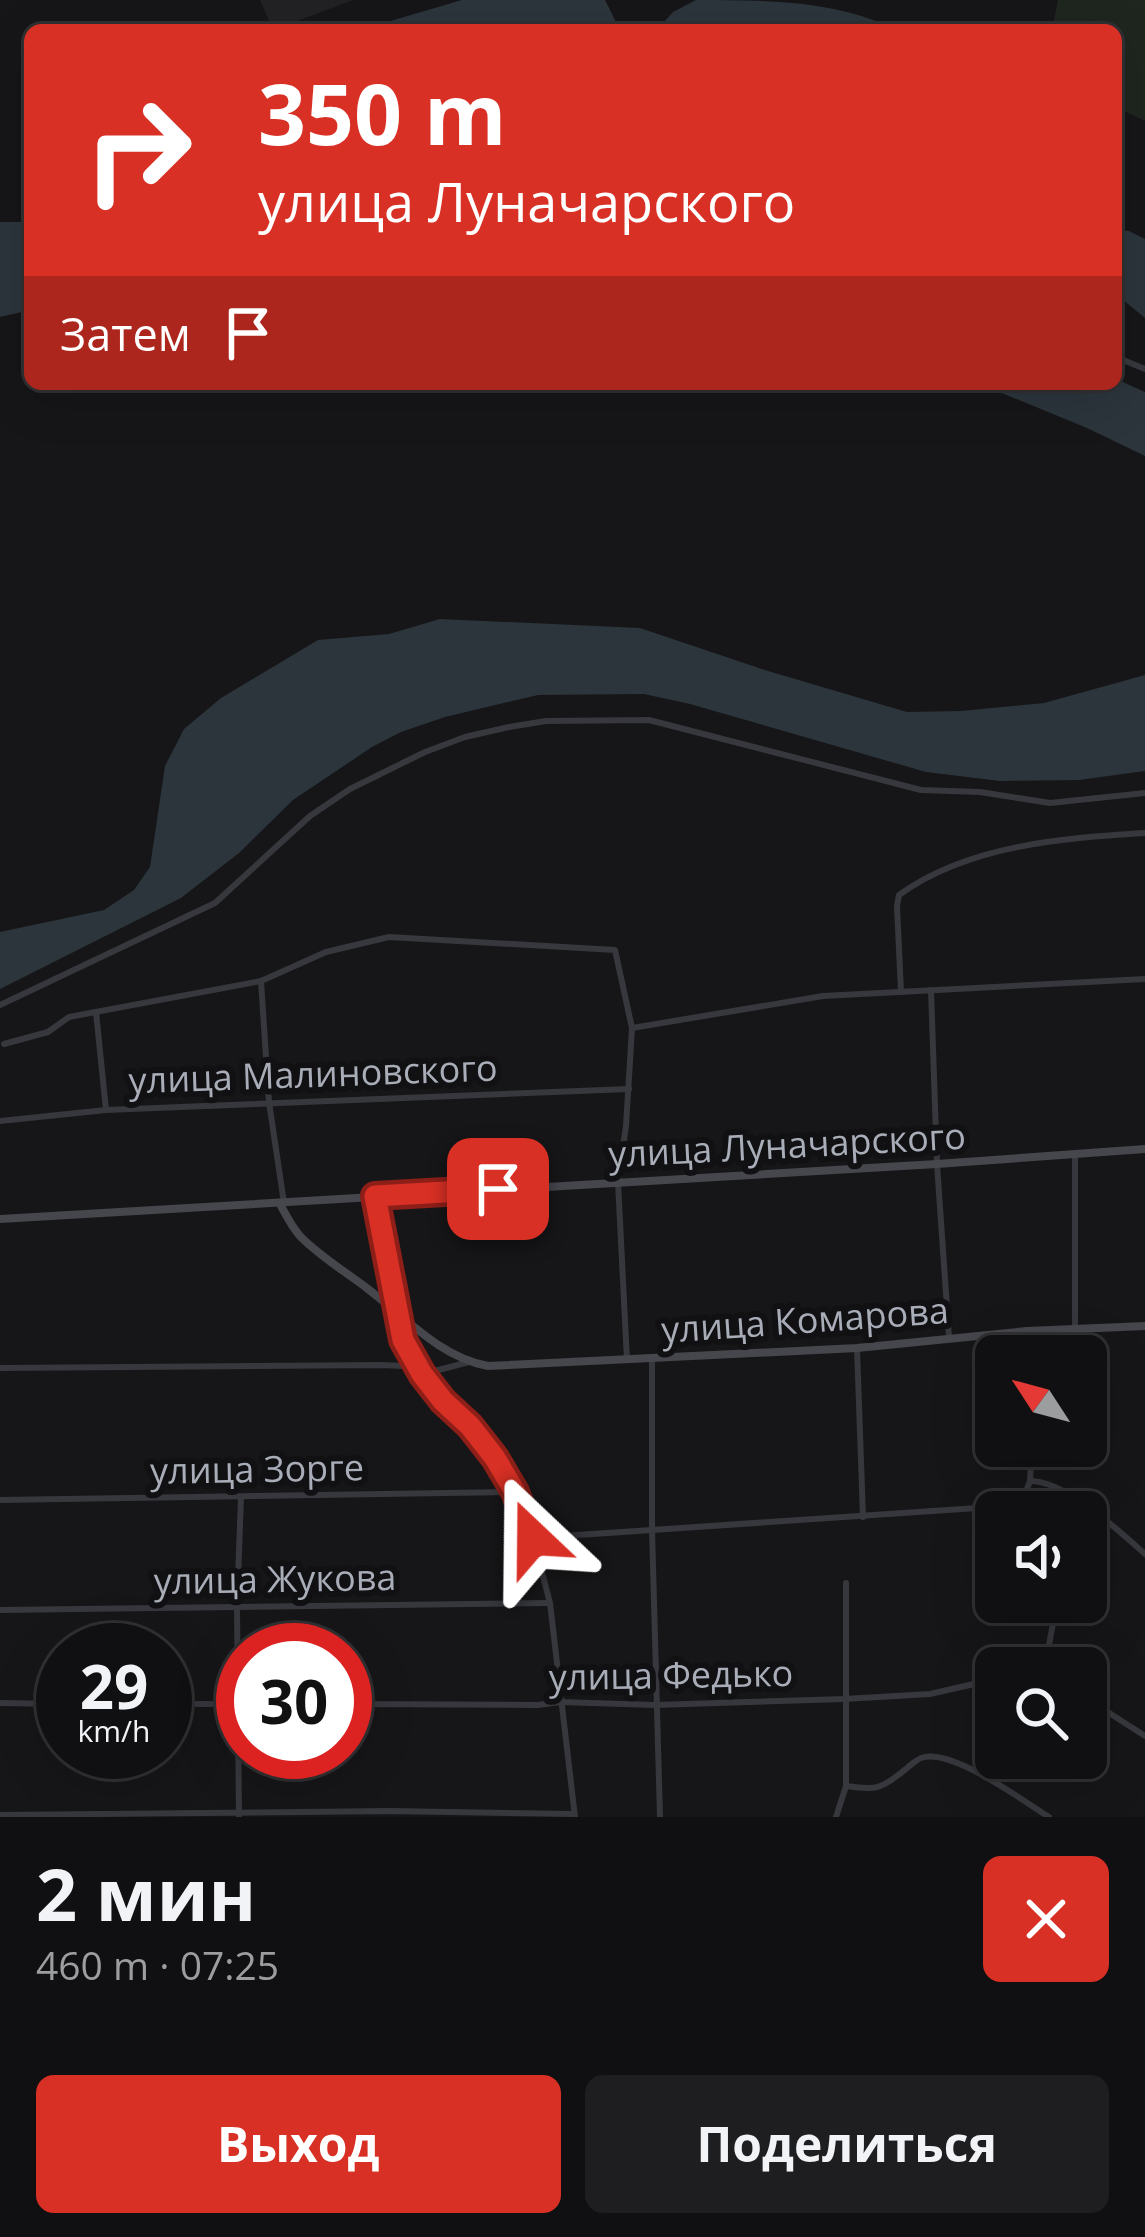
<!DOCTYPE html>
<html lang="ru">
<meta charset="utf-8">
<style>
body{margin:0;font-family:"Open Sans",sans-serif;background:#1e1e20;color:#f1f3f6;height:100vh;display:flex;flex-direction:column;font-size:45px;white-space:nowrap}
*{box-sizing:border-box;margin:0}
p{font-size:39px;color:#9c9d9f}
.icon{flex:none;width:66px;height:66px;fill:none;stroke:currentColor;stroke-width:2;stroke-linecap:round;stroke-linejoin:round}
.map{position:relative;height:1817px;overflow:hidden}
.panel{display:flex;flex-direction:column;background:#101012;flex:1}
.panel>*{flex:none}
.banner{position:absolute;left:24px;top:24px;width:1098px;height:366px;border-radius:18px;box-shadow:0 12px 48px #0002,0 0 0 3px #303032;background:#d93025;color:#fff;overflow:hidden}
.needle{width:78px;rotate:306deg}
.buttons{position:absolute;left:975px;top:1335px;display:grid;gap:24px}
.buttons a{display:grid;place-items:center;width:132px;height:132px;border-radius:18px;background:#101012;box-shadow:0 12px 48px #0002,0 0 0 3px #303032;font-size:60px}
.speed{position:absolute;left:36px;top:1623px;display:flex;gap:24px;font-size:60px;font-weight:700;text-align:center}
.speed>*{display:grid;place-content:center;width:156px;height:156px;border-radius:50%;background:#101012;box-shadow:0 12px 48px #0002,0 0 0 3px #303032;line-height:1}
.speed small{font-size:30px;font-weight:400}
.speed .limit{border:18px solid #d22;background:#fff;color:#111}
.pin{position:absolute;display:grid;place-items:center;width:102px;height:102px;color:#fff;margin:-51px;border-radius:24px;box-shadow:0 6px 18px #0006}
.me{position:absolute;width:132px;margin:-66px;rotate:337deg;stroke-linejoin:round;filter:drop-shadow(0 0 9px #0008)}
.turn{display:flex;align-items:center;gap:42px;height:252px;padding:0 36px;font-size:54px}
.turn .icon{width:156px;height:156px;stroke-width:2.5}
.turn b{display:block;font-size:84px;line-height:102px}
.then{display:flex;align-items:center;height:114px;padding:0 36px;background:#0003;gap:24px;font-size:45px}
.round{display:grid;place-items:center;flex:none;width:126px;height:126px;border-radius:18px;background:#1e1e20}
.summary{display:flex;align-items:center;justify-content:space-between;height:204px;padding:0 36px}
h1{font-size:72px;font-weight:700;line-height:90px}
.cta{display:flex;gap:24px;margin-top:auto;padding:24px 36px}
.cta a{flex:1;height:138px;border-radius:18px;background:#d93025;color:#fff;font-size:48px;font-weight:700;line-height:138px;text-align:center}
.cta a+a{background:#1e1e20;color:#f1f3f6}
.map>svg:first-child{display:block}
.built{fill:#222225}
.green{fill:#1e261f}
.water{fill:#2c353c}
.lines{fill:none;stroke-linecap:round;stroke-linejoin:round}
.street{stroke:#37383d;stroke-width:6}
.secondary{stroke:#45474d;stroke-width:8}
.route-casing{stroke:#8d1f18;stroke-width:30}
.route{stroke:#d93025;stroke-width:21}
.labels{text-anchor:middle;stroke-width:12;stroke-linejoin:round;paint-order:stroke}
.street-label{font-size:36px;fill:#a8adb8;stroke:#111113}
</style>
<div class="map">
<svg width="1145" height="1817" viewBox="0 0 1145 1817">
<rect width="100%" height="100%" fill="#161618"/>
<path class="built" d="M260,0H353L273,30Z"/>
<path class="green" d="M1058,0H1145V121L1116,107V30H1052Z"/>
<g class="water">
<path d="M462,0H605L620,30H360Z"/>
<path d="M696,0C760,0 840,0 895,30H657L673,12Z"/>
<path d="M0,222H30V310L0,317Z"/>
<path d="M1116,229L1129,231L1145,239V318L1116,294Z"/>
<path d="M1116,379L1145,392V456L1087,428L980,384H1116Z"/>
<path d="M440,619L640,628L768,671L907,712L961,711L1044,703L1145,675V771L1079,780L1000,781L926,772L690,704L644,694L538,695L445,717L401,732L372,747L293,800L239,853L181,898L0,989V932L104,910L134,890L150,867L165,766L184,729L221,698L318,640L389,634Z"/>
</g>
<g class="lines">
<g class="street">
<path d="M1116,357L1145,369"/>
<path d="M261,981L269,1102L284,1203"/>
<path d="M931,990L937,1164L949,1337"/>
<path d="M901,992L897,906L899,895C968,845 1063,838 1145,833"/>
<path d="M0,1005L215,903L310,816L350,789L425,752L465,737L509,727L546,721L649,720L921,790L980,792L1050,803L1145,793"/>
<path d="M96,1012L106,1110"/>
<path d="M632,1028L823,996L1145,979"/>
<path d="M4,1044L48,1032L69,1017L261,981L326,952L389,937L615,950L632,1028L626,1126L618,1182L627,1360"/>
<path d="M0,1121L106,1110L629,1089"/>
<path d="M1075,1153V1329"/>
<path d="M375,1196L403,1340L423,1374L443,1401L470,1427L495,1458L515,1492L533,1538L550,1603L575,1817"/>
<path d="M1027,1331L1028,1356"/>
<path d="M857,1348L863,1517"/>
<path d="M652,1359V1530L660,1817"/>
<path d="M0,1368L381,1365L404,1366L423,1374L469,1362"/>
<path d="M1030,1481C1066,1481 1118,1530 1145,1554"/>
<path d="M0,1500L515,1492"/>
<path d="M1023,1512L1021,1505L1030,1481L1032,1446"/>
<path d="M533,1538L1021,1505"/>
<path d="M0,1610L548,1603"/>
<path d="M1039,1668L1049,1645L1057,1602"/>
<path d="M1086,1698L1145,1736"/>
<path d="M0,1703L63,1704"/>
<path d="M165,1704H243"/>
<path d="M345,1704L538,1705L560,1702L655,1705L844,1699L930,1694L996,1679"/>
<path d="M846,1786C879,1791 881,1788 906,1769C909,1766 918,1759 921,1758C951,1747 1023,1801 1049,1817"/>
<path d="M0,1815L391,1811L574,1814"/>
<path d="M239,1817L237,1607L241,1497"/>
<path d="M836,1817L846,1786V1583"/>
</g>
<g class="secondary">
<path d="M280,1204C286,1215 291,1226 300,1236C319,1256 346,1272 368,1289C406,1318 440,1357 488,1366L857,1348L1027,1331L1145,1326"/>
<path d="M0,1219L937,1164L1145,1149"/>
</g>
</g>
<g class="lines">
<g class="route-casing">
<path id="route" d="M498,1189L375,1196L403,1340L422,1374L443,1401L470,1426L495,1458L515,1492L533,1538"/>
</g>
<use href="#route" class="route"/>
</g>
<g class="labels">
<g class="street-label">
<text transform="translate(313 1074) rotate(-2)" y="13">улица Малиновского</text>
<text transform="translate(787 1145) rotate(-3)" y="13">улица Луначарского</text>
<text transform="translate(805 1320) rotate(-4)" y="13">улица Комарова</text>
<text transform="translate(257 1469) rotate(-1)" y="13">улица Зорге</text>
<text transform="translate(275 1579) rotate(-1)" y="13">улица Жукова</text>
<text transform="translate(671 1675) rotate(-1)" y="13">улица Федько</text>
</g>
</g>
</svg>
<div class="buttons">
<a><svg class="needle" viewBox="-14 -14 28 28"><path d="M0-13l5 13h-10z" fill="#e53935"/><path d="M0 13l5-13h-10z" fill="#9c9d9f"/></svg></a>
<a><svg class="icon" aria-label="sound" viewBox="0 0 24 24"><path d="M4 9h4l5-4v14l-5-4H4zM17 9q2 3 0 6"/></svg></a>
<a><svg class="icon" aria-label="search" viewBox="0 0 24 24"><circle cx="10" cy="10" r="6"/><path d="M15 15l6 6"/></svg></a>
</div>
<div class="speed"><div>29<small>km/h</small></div><div class="limit">30</div></div>
<div class="pin" style="left:498px;top:1189px;background:#d93025"><svg class="icon" aria-label="arrive" viewBox="0 0 24 24"><path d="M6 21V4h12l-3 4 3 4H6"/></svg></div>
<svg class="me" style="left:533px;top:1538px" viewBox="-20 -20 40 40"><path d="M0-17L14 15 0 8-14 15z" fill="#d93025" stroke="#fff" stroke-width="4"/></svg>
<div class="banner">
<div class="turn"><svg class="icon" aria-label="right" viewBox="0 0 24 24"><path d="M7 20v-9h11M14 6l5 5-5 5"/></svg><div><b>350 m</b>улица Луначарского</div></div>
<div class="then">Затем<svg class="icon" aria-label="arrive" viewBox="0 0 24 24"><path d="M6 21V4h12l-3 4 3 4H6"/></svg></div>
</div>
</div>
<section class="panel">
<div class="summary"><div><h1>2 мин</h1><p>460 m · 07:25</p></div><a class="round" style="background:#d93025;color:#fff"><svg class="icon" aria-label="close" viewBox="0 0 24 24"><path d="M6 6l12 12M18 6L6 18"/></svg></a></div>
<div class="cta"><a>Выход</a><a>Поделиться</a></div>
</section>
